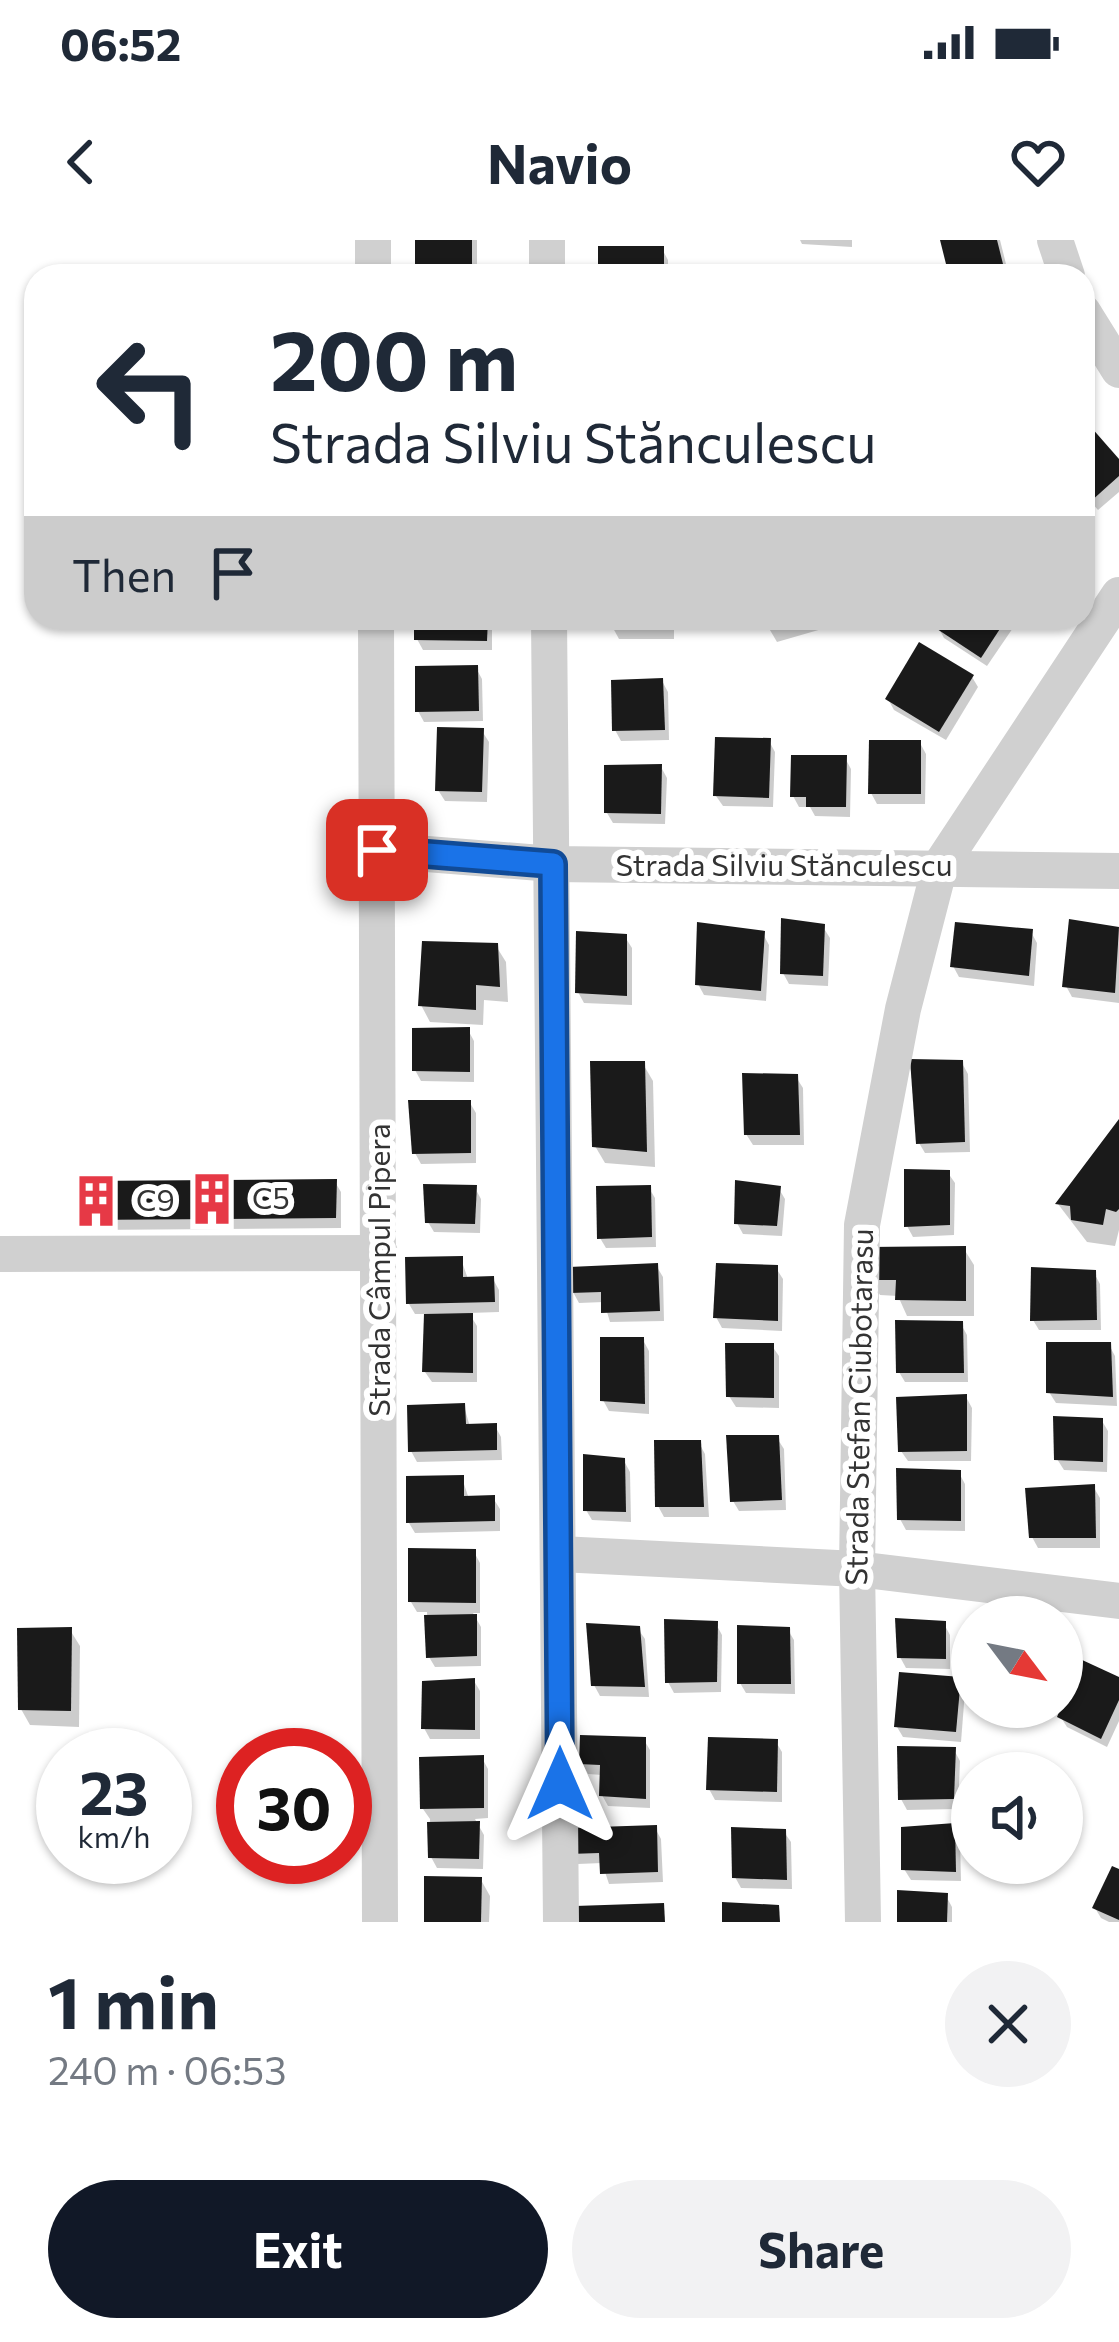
<!DOCTYPE html>
<meta charset="utf-8">
<style>
body{margin:0;font-family:Commissioner,sans-serif;background:#f2f2f3;color:#1f2937;height:100vh;display:flex;flex-direction:column;font-size:45px;white-space:nowrap}
*{box-sizing:border-box;margin:0}
p{font-size:39px;color:#747a83}
.icon{flex:none;width:66px;height:66px;fill:none;stroke:currentColor;stroke-width:2;stroke-linecap:round;stroke-linejoin:round}
.map{position:relative;height:1682px;overflow:hidden}
.sheet{display:flex;flex-direction:column;background:#fff;flex:1}
.sheet>*{flex:none}
.hud{position:absolute;left:24px;top:24px;width:1071px;height:366px;border-radius:36px;box-shadow:0 3px 9px #0004;background:#fff;color:#1f2937;overflow:hidden}
.needle{width:78px;rotate:122deg}
.buttons{position:absolute;left:951px;top:1356px;display:grid;gap:24px}
.buttons a{display:grid;place-items:center;width:132px;height:132px;border-radius:50%;background:#fff;box-shadow:0 3px 9px #0004;font-size:60px}
.speed{position:absolute;left:36px;top:1488px;display:flex;gap:24px;font-size:60px;font-weight:700;text-align:center}
.speed>*{display:grid;place-content:center;width:156px;height:156px;border-radius:50%;background:#fff;box-shadow:0 3px 9px #0004;line-height:1}
.speed small{font-size:30px;font-weight:400}
.speed .limit{border:18px solid #d22;background:#fff;color:#111}
.pin{position:absolute;display:grid;place-items:center;width:102px;height:102px;color:#fff;margin:-51px;border-radius:24px;box-shadow:0 6px 18px #0006}
.me{position:absolute;width:132px;margin:-66px;rotate:0deg;stroke-linejoin:round;filter:drop-shadow(0 0 9px #0008)}
.turn{display:flex;align-items:center;gap:42px;height:252px;padding:0 48px;font-size:54px}
.turn .icon{width:156px;height:156px;stroke-width:2.5}
.turn b{display:block;font-size:84px;line-height:102px}
.then{display:flex;align-items:center;height:114px;padding:0 48px;background:#0003;gap:24px;font-size:45px}
.round{display:grid;place-items:center;flex:none;width:126px;height:126px;border-radius:63px;background:#f2f2f3}
.overview{display:flex;align-items:center;justify-content:space-between;height:204px;padding:0 48px}
h1{font-size:72px;font-weight:700;line-height:90px}
.button{display:flex;gap:24px;margin-top:auto;padding:24px 48px}
.button a{flex:1;height:138px;border-radius:72px;background:#111827;color:#fff;font-size:48px;font-weight:700;line-height:138px;text-align:center}
.button a+a{background:#f2f2f3;color:#1f2937}
.status{display:flex;justify-content:space-between;align-items:center;height:84px;padding:0 60px;background:#fff;direction:ltr}
.status svg{height:33px;fill:currentColor}
header{display:flex;justify-content:space-between;align-items:center;height:156px;padding:0 48px;background:#fff;font-size:54px;font-weight:700}
.map>svg:first-child{display:block}
.shadow{fill:#0003}
.building{fill:#1a1a1a}
.lines{fill:none;stroke-linecap:round;stroke-linejoin:round}
.minor{stroke:#d0d0d0;stroke-width:36}
.route-casing{stroke:#114b97;stroke-width:30}
.route{stroke:#1a73e8;stroke-width:21}
.labels{text-anchor:middle;stroke-width:12;stroke-linejoin:round;paint-order:stroke}
.street-label{font-size:30px;fill:#333;stroke:#fff}
.poi-label{font-size:30px;fill:#333;stroke:#fff;text-anchor:start}
</style>
<div class="status"><b>06:52</b><svg viewBox="0 0 49 12"><path d="M0 12V9h3v3zM5 12V6h3v6zM10 12V3h3v9zM15 12V0h3v12zM26 1h20v11H26zM47 4h2v5h-2z"/></svg></div>
<header><svg class="icon" aria-label="back" viewBox="0 0 24 24"><path d="M15 5l-7 7 7 7"/></svg>Navio<svg class="icon" aria-label="heart" viewBox="0 0 24 24"><path d="M12 20l-8-8c-3-5 5-10 8-4 3-6 11-1 8 4z"/></svg></header>
<div class="map">
<svg width="1119" height="1682" viewBox="0 0 1119 1682">
<rect width="100%" height="100%" fill="#fff"/>
<g class="shadow">
<path d="M418,0H477V36H424L418,26Z"/>
<path d="M800,0H852V7L802,4Z"/>
<path d="M943,0H1000L1009,36H952Z"/>
<path d="M662,9L668,20V36H601Z"/>
<path d="M1083,183L1119,223V252L1098,270L1083,253Z"/>
<path d="M417,378H492V410H423L417,399Z"/>
<path d="M613,378H674V399H619L613,388Z"/>
<path d="M756,378H860L777,402L767,385H759Z"/>
<path d="M944,378H1015L1017,382L987,426L944,398L938,387Z"/>
<path d="M476,428L482,439L483,481L424,482L418,471Z"/>
<path d="M972,437L978,447L946,500L894,470L888,459Z"/>
<path d="M662,441L668,452L669,500L621,501L615,490Z"/>
<path d="M482,491L489,502L487,562L445,561L438,550Z"/>
<path d="M769,501L775,512L773,567L723,566L716,556Z"/>
<path d="M920,503L926,514L925,564H877L871,553Z"/>
<path d="M845,518L851,529L850,577L815,576L810,567H799L793,556Z"/>
<path d="M661,527L667,538L665,584L613,583L607,573Z"/>
<path d="M1071,683L1119,690V763L1072,757L1066,746Z"/>
<path d="M823,687L830,698L828,746L789,744L783,733Z"/>
<path d="M1031,692L1037,703L1034,746L959,737L953,726Z"/>
<path d="M763,694L769,705L766,761L704,755L698,744Z"/>
<path d="M625,697L632,708V765L584,763L578,752Z"/>
<path d="M496,706L506,722L508,762L484,760L483,785L430,782L421,765Z"/>
<path d="M468,790L474,801V842L421,841L415,830Z"/>
<path d="M962,823L968,834L970,912L925,913L919,903Z"/>
<path d="M643,824L653,841L655,927L605,923L595,906Z"/>
<path d="M796,837L803,848L804,905H753L746,894Z"/>
<path d="M470,863L476,873V923L421,924L415,913Z"/>
<path d="M1119,884V990L1115,1006L1087,1002L1058,964Z"/>
<path d="M948,933L955,943L954,995L913,997L907,986Z"/>
<path d="M335,942L341,952V988L89,990L83,980Z"/>
<path d="M475,948L481,959L480,993L434,992L428,982Z"/>
<path d="M649,948L655,958L656,1007L606,1008L600,998Z"/>
<path d="M779,949L785,959L782,996L743,994L737,983Z"/>
<path d="M964,1009L974,1025V1076H907L898,1056L880,1055L870,1039Z"/>
<path d="M461,1019L468,1039H493L499,1050V1072L469,1073L477,1086V1142H432L425,1132L427,1074H415L409,1064Z"/>
<path d="M657,1027L663,1037L664,1081L610,1082L604,1062L579,1063L573,1052Z"/>
<path d="M776,1028L783,1039L782,1091L722,1088L716,1077Z"/>
<path d="M1094,1033L1100,1044L1101,1090H1039L1033,1080Z"/>
<path d="M961,1084L967,1095L968,1142H905L899,1132Z"/>
<path d="M643,1100L649,1111V1174L609,1171L603,1160Z"/>
<path d="M1109,1105L1115,1116L1117,1166L1056,1163L1049,1152Z"/>
<path d="M772,1106L779,1116V1168L736,1167L729,1156Z"/>
<path d="M966,1157L972,1168L971,1221H908L901,1211Z"/>
<path d="M464,1166L470,1187L495,1186L501,1197L502,1220L417,1222L411,1211Z"/>
<path d="M1102,1181L1108,1191L1107,1232L1064,1230L1057,1219Z"/>
<path d="M777,1198L784,1209L786,1270L739,1271L733,1261Z"/>
<path d="M699,1203L705,1214L709,1277H664L658,1266Z"/>
<path d="M624,1221L630,1232L631,1282L592,1280L586,1270Z"/>
<path d="M959,1233L965,1244V1291L906,1290L900,1279Z"/>
<path d="M462,1238L469,1259L493,1258L500,1269V1291L415,1293L409,1283Z"/>
<path d="M1094,1248L1100,1258V1308H1038L1032,1297Z"/>
<path d="M474,1312L480,1323V1373H473L481,1387V1426L435,1427L429,1417L427,1372H417L411,1362Z"/>
<path d="M716,1384L722,1395L721,1452L674,1453L668,1442Z"/>
<path d="M944,1384L950,1395V1429L906,1428L900,1417Z"/>
<path d="M638,1389L645,1399L649,1457L600,1456L594,1445Z"/>
<path d="M70,1390L80,1406L79,1487L30,1485L21,1469Z"/>
<path d="M788,1390L794,1400L795,1454L746,1453L740,1443Z"/>
<path d="M959,1440L965,1451L961,1502L903,1497L897,1487Z"/>
<path d="M474,1441L480,1451V1499H430L424,1488Z"/>
<path d="M1119,1441V1481L1107,1507L1067,1487L1060,1476Z"/>
<path d="M644,1500L650,1510V1568L608,1566L602,1555V1535L588,1534L582,1523Z"/>
<path d="M776,1502L782,1512V1562L715,1560L709,1549Z"/>
<path d="M954,1510L960,1521L958,1569L907,1570L901,1559Z"/>
<path d="M482,1518L488,1529V1578L475,1579L484,1595L483,1629L437,1628L431,1617L430,1579L423,1569Z"/>
<path d="M954,1586L960,1596L961,1641L911,1640L904,1629Z"/>
<path d="M655,1588L661,1599L663,1642L609,1644L602,1623L578,1624L572,1614Z"/>
<path d="M784,1592L791,1602L792,1649L741,1648L735,1637Z"/>
<path d="M1119,1632V1682H1109L1101,1678L1095,1668Z"/>
<path d="M481,1640L490,1656L489,1682H427Z"/>
<path d="M946,1656L952,1667V1682H900Z"/>
</g>
<g class="building">
<path d="M415,0H472V26L415,27Z"/>
<path d="M940,0H997L1006,36H949Z"/>
<rect x="598" y="6" width="66" height="30"/>
<path d="M1083,178L1119,219V236L1090,262L1083,253Z"/>
<path d="M414,378H488L487,401L414,400Z"/>
<rect x="610" y="378" width="59" height="11"/>
<path d="M940,378H1007L981,418L934,387Z"/>
<path d="M919,402L974,435L939,492L885,459Z"/>
<path d="M478,425L479,471L415,472V426Z"/>
<path d="M663,438L665,490L612,491L611,440Z"/>
<path d="M437,487L484,488L482,552L435,551Z"/>
<path d="M715,497L771,498L769,558L713,556Z"/>
<path d="M869,500H921V554H868Z"/>
<path d="M791,515H847L846,567H806V557H790Z"/>
<path d="M662,524L661,574L604,573V525Z"/>
<path d="M781,678L825,684L823,736L780,734Z"/>
<path d="M1069,679L1119,687L1115,753L1062,747Z"/>
<path d="M697,682L765,691L761,751L695,745Z"/>
<path d="M955,682L1033,689L1029,736L950,727Z"/>
<path d="M576,691L627,694V756L575,753Z"/>
<path d="M422,701L498,703L500,747L476,745V770L418,766Z"/>
<path d="M470,787V832L412,831V788Z"/>
<path d="M910,819L963,820L965,902L916,904Z"/>
<path d="M590,821H645L647,912L592,907Z"/>
<path d="M742,833L798,834L800,895H744Z"/>
<path d="M408,860H471V913L412,914Z"/>
<path d="M1119,879V969L1116,972L1106,969L1103,985L1071,980L1070,966L1055,964Z"/>
<path d="M904,929L950,930V985L904,987Z"/>
<path d="M337,939L336,978L80,980V941Z"/>
<path d="M735,940L781,946L777,986L734,984Z"/>
<path d="M423,944L477,945L475,984L425,983Z"/>
<path d="M651,945L652,997L597,999L596,946Z"/>
<path d="M966,1006V1061L895,1060L896,1040H867L868,1007Z"/>
<path d="M463,1016V1037L494,1036L495,1062L406,1064L405,1017Z"/>
<path d="M658,1023L660,1071L601,1073V1052L570,1053L569,1027Z"/>
<path d="M716,1023L778,1025V1081L713,1078Z"/>
<path d="M1031,1027L1096,1030L1097,1080L1030,1081Z"/>
<path d="M473,1073V1133L422,1132L424,1074Z"/>
<path d="M895,1080L963,1081L964,1133H896Z"/>
<path d="M600,1097H644L645,1164L600,1161Z"/>
<path d="M1046,1102H1111L1113,1157L1046,1153Z"/>
<path d="M725,1103H774V1158L726,1157Z"/>
<path d="M967,1154V1211L898,1212L896,1157Z"/>
<path d="M465,1163L466,1184L497,1183V1210L408,1212L407,1165Z"/>
<path d="M1053,1176L1103,1178V1222L1054,1220Z"/>
<path d="M726,1195H779L782,1260L730,1262Z"/>
<path d="M654,1200H701L704,1267H655Z"/>
<path d="M583,1214L625,1218L626,1272L583,1271Z"/>
<path d="M896,1228L961,1230V1281L897,1280Z"/>
<path d="M464,1235V1256L495,1255V1281L406,1283V1236Z"/>
<path d="M1095,1244L1096,1298H1029L1025,1248Z"/>
<path d="M408,1308L476,1309V1363L408,1362Z"/>
<path d="M477,1374V1416L426,1418L424,1375Z"/>
<path d="M895,1378L946,1381V1419L897,1418Z"/>
<path d="M664,1379L718,1381L717,1442L665,1443Z"/>
<path d="M586,1383L640,1386L645,1447L591,1446Z"/>
<path d="M737,1385L790,1387L791,1444H737Z"/>
<path d="M72,1387L71,1471L18,1470L17,1388Z"/>
<path d="M1080,1419L1119,1437V1460L1101,1499L1057,1477Z"/>
<path d="M899,1432L961,1437L956,1492L894,1487Z"/>
<path d="M475,1438V1490L421,1489L422,1441Z"/>
<path d="M580,1495L646,1497V1559L599,1556L600,1525L579,1524Z"/>
<path d="M708,1497L778,1499L777,1552L706,1550Z"/>
<path d="M897,1506L956,1507L954,1559L898,1560Z"/>
<path d="M484,1515V1568L420,1569L419,1517Z"/>
<path d="M480,1581L479,1619L428,1618L427,1582Z"/>
<path d="M955,1583L956,1632L901,1630V1587Z"/>
<path d="M657,1585L658,1632L600,1634L599,1613L569,1614L567,1588Z"/>
<path d="M731,1587L786,1589L787,1640L732,1638Z"/>
<path d="M1112,1626L1119,1629V1680L1092,1668Z"/>
<path d="M424,1636L482,1637L481,1682H424Z"/>
<path d="M897,1650L948,1653L947,1682H897Z"/>
<path d="M722,1662L779,1665L780,1682H722Z"/>
<path d="M664,1663L665,1682H575V1666Z"/>
</g>
<g class="lines">
<g class="minor">
<path d="M373,0V36"/>
<path d="M1055,0L1067,36"/>
<path d="M547,36V0"/>
<path d="M1083,72L1119,130"/>
<path d="M376,378L380,1682"/>
<path d="M549,378L561,1682"/>
<path d="M377,610L553,624L1119,631"/>
<path d="M0,1014L380,1013"/>
<path d="M560,1314L857,1329L1119,1361"/>
<path d="M863,1682L857,1329L862,985L903,769L940,626L1119,355"/>
</g>
</g>
<g class="lines">
<g class="route-casing">
<path id="route" d="M377,610L553,624L560,1544"/>
</g>
<use href="#route" class="route"/>
</g>
<defs>
<g id="building-bare" transform="scale(4.14)"><path d="M-4-6H4V6H1V3H-1V6H-4ZM-2.5-4.3h1.7v1.8h-1.7ZM.8-4.3h1.7v1.8H.8ZM-2.5-1h1.7V.8h-1.7ZM.8-1h1.7V.8H.8Z" fill="#e63946" stroke="#fff" stroke-width="2.5" paint-order="stroke"/></g>
</defs>
<g fill-rule="evenodd">
<use href="#building-bare" x="212" y="959"/>
<use href="#building-bare" x="96" y="961"/>
</g>
<g class="labels">
<g class="street-label">
<text x="784" y="636">Strada Silviu Stănculescu</text>
<text transform="translate(380 1030) rotate(-90)" y="10">Strada Câmpul Pipera</text>
<text transform="translate(860 1167) rotate(-89)" y="10">Strada Stefan Ciubotarasu</text>
</g>
<g class="poi-label">
<text x="252" y="969">C5</text>
<text x="136" y="971">C9</text>
</g>
</g>
</svg>
<div class="buttons">
<a><svg class="needle" viewBox="-14 -14 28 28"><path d="M0-13l5 13h-10z" fill="#e53935"/><path d="M0 13l5-13h-10z" fill="#747a83"/></svg></a>
<a><svg class="icon" aria-label="sound" viewBox="0 0 24 24"><path d="M4 9h4l5-4v14l-5-4H4zM17 9q2 3 0 6"/></svg></a>
</div>
<div class="speed"><div>23<small>km/h</small></div><div class="limit">30</div></div>
<div class="pin" style="left:377px;top:610px;background:#d93025"><svg class="icon" aria-label="arrive" viewBox="0 0 24 24"><path d="M6 21V4h12l-3 4 3 4H6"/></svg></div>
<svg class="me" style="left:560px;top:1544px" viewBox="-20 -20 40 40"><path d="M0-17L14 15 0 8-14 15z" fill="#1a73e8" stroke="#fff" stroke-width="4"/></svg>
<div class="hud">
<div class="turn"><svg class="icon" aria-label="left" viewBox="0 0 24 24"><path d="M17 20v-9H6M10 6l-5 5 5 5"/></svg><div><b>200 m</b>Strada Silviu Stănculescu</div></div>
<div class="then">Then<svg class="icon" aria-label="arrive" viewBox="0 0 24 24"><path d="M6 21V4h12l-3 4 3 4H6"/></svg></div>
</div>
</div>
<section class="sheet">
<div class="overview"><div><h1>1 min</h1><p>240 m · 06:53</p></div><a class="round"><svg class="icon" aria-label="close" viewBox="0 0 24 24"><path d="M6 6l12 12M18 6L6 18"/></svg></a></div>
<div class="button"><a>Exit</a><a>Share</a></div>
</section>
